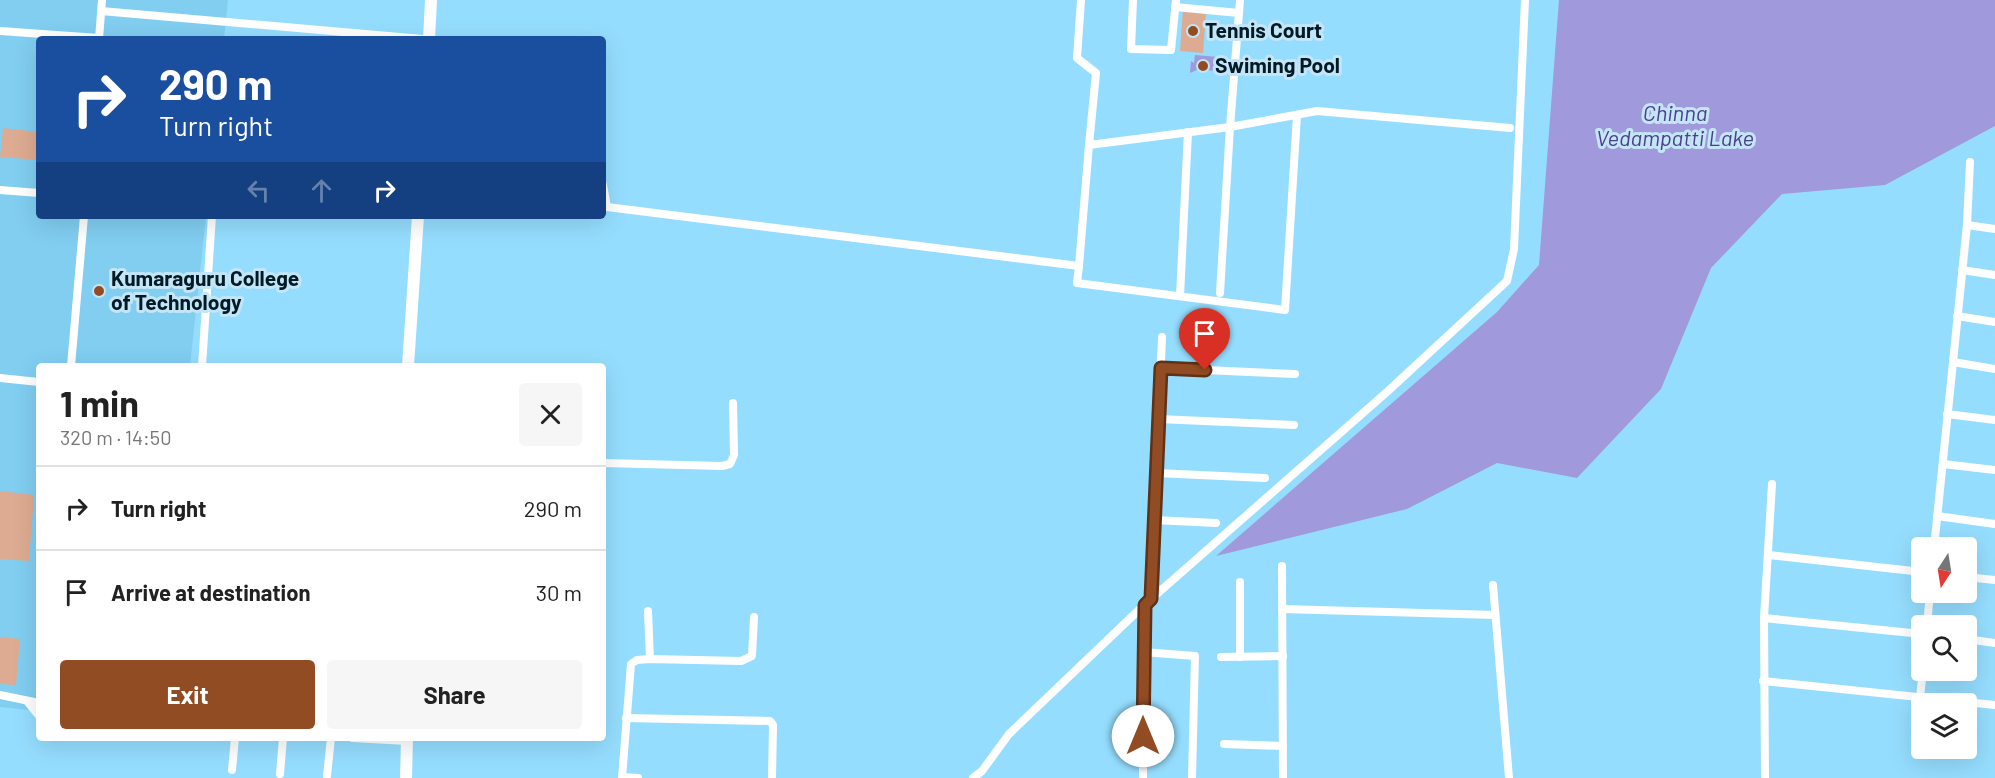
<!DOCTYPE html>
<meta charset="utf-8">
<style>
body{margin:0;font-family:Barlow,sans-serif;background:#f6f6f6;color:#222;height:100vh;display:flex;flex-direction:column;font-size:22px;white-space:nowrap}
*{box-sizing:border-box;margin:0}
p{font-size:20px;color:#767676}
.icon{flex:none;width:33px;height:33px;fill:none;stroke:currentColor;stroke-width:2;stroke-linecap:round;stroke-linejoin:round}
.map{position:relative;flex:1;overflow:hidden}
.panel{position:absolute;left:36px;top:363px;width:570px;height:378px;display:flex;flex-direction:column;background:#fff;border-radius:6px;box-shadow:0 6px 24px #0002}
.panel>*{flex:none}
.top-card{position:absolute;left:36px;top:36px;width:570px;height:183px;border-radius:6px;box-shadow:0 6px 24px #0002;background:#1a4fa0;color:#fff;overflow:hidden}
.needle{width:39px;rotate:192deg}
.buttons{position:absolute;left:1911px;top:537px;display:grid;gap:12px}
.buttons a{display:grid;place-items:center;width:66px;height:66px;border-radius:6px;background:#fff;box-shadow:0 6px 24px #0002;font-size:30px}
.pin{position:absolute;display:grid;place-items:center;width:51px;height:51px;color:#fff;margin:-62px -26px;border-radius:50% 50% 50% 0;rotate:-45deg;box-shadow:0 0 6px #0007}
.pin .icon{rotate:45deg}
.me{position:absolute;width:66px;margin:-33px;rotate:0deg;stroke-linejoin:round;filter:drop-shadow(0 0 4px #0008)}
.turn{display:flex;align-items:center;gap:21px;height:126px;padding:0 24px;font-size:27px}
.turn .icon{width:78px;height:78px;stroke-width:2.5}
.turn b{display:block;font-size:42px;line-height:51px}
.lanes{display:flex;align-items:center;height:57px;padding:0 24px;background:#0003;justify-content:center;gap:30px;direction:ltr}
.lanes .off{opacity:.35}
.round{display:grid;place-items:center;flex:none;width:63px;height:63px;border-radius:6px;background:#f6f6f6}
.overview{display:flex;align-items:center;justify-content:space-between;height:102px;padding:0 24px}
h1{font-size:36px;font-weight:700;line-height:45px}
.button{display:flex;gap:12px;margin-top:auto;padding:12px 24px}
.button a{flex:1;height:69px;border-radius:6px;background:#924c23;color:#fff;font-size:24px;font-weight:700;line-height:69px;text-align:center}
.button a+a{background:#f6f6f6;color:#222}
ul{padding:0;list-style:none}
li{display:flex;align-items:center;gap:18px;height:84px;padding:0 24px;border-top:2px solid #e0e0e0}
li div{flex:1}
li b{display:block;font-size:22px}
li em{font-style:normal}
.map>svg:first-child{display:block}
.built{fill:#81cef1}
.green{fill:#ddab91}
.water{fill:#a099db}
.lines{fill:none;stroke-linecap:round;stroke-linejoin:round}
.street{stroke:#fff;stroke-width:8}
.secondary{stroke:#fff;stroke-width:12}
.route-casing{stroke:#5f3117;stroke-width:15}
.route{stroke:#924c23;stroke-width:10}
.poi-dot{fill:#924c23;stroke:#c3e5f6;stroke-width:2}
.labels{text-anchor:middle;stroke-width:6;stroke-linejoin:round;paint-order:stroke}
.poi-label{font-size:21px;font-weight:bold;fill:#001b27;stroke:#c3e5f6;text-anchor:start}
.water-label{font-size:22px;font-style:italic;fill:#4d3e8d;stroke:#c3e5f6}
</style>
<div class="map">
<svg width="1995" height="778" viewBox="0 0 1995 778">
<rect width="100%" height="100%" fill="#95ddfe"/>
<path class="built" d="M0,0H228L224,39H39V216H206L190,366H39V711L0,707Z"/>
<g class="green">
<path d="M1183,9L1206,12L1203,53L1180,51Z"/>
<path d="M3,128L39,132V160L0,157Z"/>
<path d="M0,491L34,495L29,561L0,559Z"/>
<path d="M0,637L20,639L16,685L0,684Z"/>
</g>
<g class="water">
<path d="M1559,0H1995V126L1885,185L1782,194L1711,268L1661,389L1577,478L1497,463L1407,509L1216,556L1497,312L1539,265Z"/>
<path d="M1195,55L1218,57L1215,71L1199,69L1190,73L1191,61L1194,63Z"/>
</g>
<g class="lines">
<g class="street">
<path d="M1081,0L1077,58L1096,73L1089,145"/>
<path d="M1133,0L1131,49L1171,50L1176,0"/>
<path d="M1175,7L1239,13"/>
<path d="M101,11L423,39"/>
<path d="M0,31L99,38"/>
<path d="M99,39L102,0"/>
<path d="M603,185L607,207L1079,266L1089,145L1230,127L1240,0"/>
<path d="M0,190L39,193"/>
<path d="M1967,225L1995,229"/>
<path d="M1079,266L1077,283L1285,310L1297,115"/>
<path d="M1962,270L1995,275"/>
<path d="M1220,293L1230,127L1317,111L1510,128"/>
<path d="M1180,296L1188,132"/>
<path d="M1957,316L1995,322"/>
<path d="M1953,362L1995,369"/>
<path d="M71,366L84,216"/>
<path d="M202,366L212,216"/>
<path d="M1160,368L1295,374"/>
<path d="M0,378L39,382"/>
<path d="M1947,414L1995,420"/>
<path d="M1158,419L1294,425"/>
<path d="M603,463L722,466L730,464L734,455L733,403"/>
<path d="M1943,464L1995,470"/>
<path d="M1156,473L1265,478"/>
<path d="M1937,516L1995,524"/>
<path d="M1154,520L1216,523"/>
<path d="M1934,548L1967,225L1970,162"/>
<path d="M1769,555L1922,572"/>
<path d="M1282,566L1283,778"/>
<path d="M1966,577L1995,580"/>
<path d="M1240,582V657"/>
<path d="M1493,585L1509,778"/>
<path d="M1151,599L1162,337"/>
<path d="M1282,609L1495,615"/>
<path d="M648,611L650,659"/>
<path d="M1764,618L1922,634"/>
<path d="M1927,626L1930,592"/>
<path d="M1966,639L1995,643"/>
<path d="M1143,652L1145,605"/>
<path d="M1221,657L1283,656"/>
<path d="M1763,681L1995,705"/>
<path d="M0,695L39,703"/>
<path d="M1920,697L1923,670"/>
<path d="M27,701L39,716"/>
<path d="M626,718L770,721L773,725L772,778"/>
<path d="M352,738L407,741"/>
<path d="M1224,744L1283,746"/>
<path d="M232,770L235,738"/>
<path d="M280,774L283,738"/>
<path d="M327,776L331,738"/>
<path d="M622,777L638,778"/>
<path d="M622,778L631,664L637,660L650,659L741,661L752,656L754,617"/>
<path d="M973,778L982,771L1009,734L1142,607L1388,391L1507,281L1514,249L1525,0"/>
<path d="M1143,778V652L1195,656L1192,778"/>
<path d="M1765,778L1764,618L1772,484"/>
</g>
<g class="secondary">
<path d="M429,39L431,0"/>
<path d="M408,366L418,216"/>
<path d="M406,778L407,738"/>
</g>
</g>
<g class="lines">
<g class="route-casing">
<path id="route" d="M1143,736L1145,605L1151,599L1161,368L1205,370"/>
</g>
<use href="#route" class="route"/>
</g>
<g class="poi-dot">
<circle cx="1193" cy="31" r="6"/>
<circle cx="1203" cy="66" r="6"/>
<circle cx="99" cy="291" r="6"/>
</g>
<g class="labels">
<g class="poi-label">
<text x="1205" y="38">Tennis Court</text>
<text x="1215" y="73">Swiming Pool</text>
<text x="111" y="286">Kumaraguru College<tspan x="111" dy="24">of Technology</tspan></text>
</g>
<g class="water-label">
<text x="1675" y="121">Chinna<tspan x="1675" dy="25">Vedampatti Lake</tspan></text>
</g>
</g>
</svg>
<div class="buttons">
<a><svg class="needle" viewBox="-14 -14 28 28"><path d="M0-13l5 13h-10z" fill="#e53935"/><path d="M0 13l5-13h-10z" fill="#767676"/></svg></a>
<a><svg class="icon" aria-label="search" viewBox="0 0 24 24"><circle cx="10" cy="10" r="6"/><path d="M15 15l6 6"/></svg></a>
<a><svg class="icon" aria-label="layers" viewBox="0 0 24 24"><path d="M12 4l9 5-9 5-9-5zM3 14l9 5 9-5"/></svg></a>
</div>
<div class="pin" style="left:1205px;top:370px;background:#d93025"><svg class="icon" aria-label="arrive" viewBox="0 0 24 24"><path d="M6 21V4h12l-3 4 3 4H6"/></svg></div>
<svg class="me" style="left:1143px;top:736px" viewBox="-20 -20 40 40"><circle r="19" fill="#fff"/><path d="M0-13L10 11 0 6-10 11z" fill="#924c23"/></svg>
<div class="top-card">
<div class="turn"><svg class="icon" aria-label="right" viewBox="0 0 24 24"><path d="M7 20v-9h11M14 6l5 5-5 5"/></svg><div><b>290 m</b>Turn right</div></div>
<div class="lanes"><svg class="icon off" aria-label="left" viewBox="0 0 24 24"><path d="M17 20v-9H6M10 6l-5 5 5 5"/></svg><svg class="icon off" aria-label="ahead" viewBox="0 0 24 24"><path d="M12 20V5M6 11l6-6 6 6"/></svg><svg class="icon" aria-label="right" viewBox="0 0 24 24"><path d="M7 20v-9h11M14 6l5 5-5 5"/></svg></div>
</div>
<section class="panel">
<div class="overview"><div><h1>1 min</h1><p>320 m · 14:50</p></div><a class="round"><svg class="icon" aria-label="close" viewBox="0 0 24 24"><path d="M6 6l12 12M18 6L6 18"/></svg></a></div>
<ul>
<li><svg class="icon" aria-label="right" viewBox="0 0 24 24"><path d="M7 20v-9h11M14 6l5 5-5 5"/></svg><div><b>Turn right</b></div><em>290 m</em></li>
<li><svg class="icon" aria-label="arrive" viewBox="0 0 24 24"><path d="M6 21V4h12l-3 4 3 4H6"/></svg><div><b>Arrive at destination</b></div><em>30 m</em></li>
</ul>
<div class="button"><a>Exit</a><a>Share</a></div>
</section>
</div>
